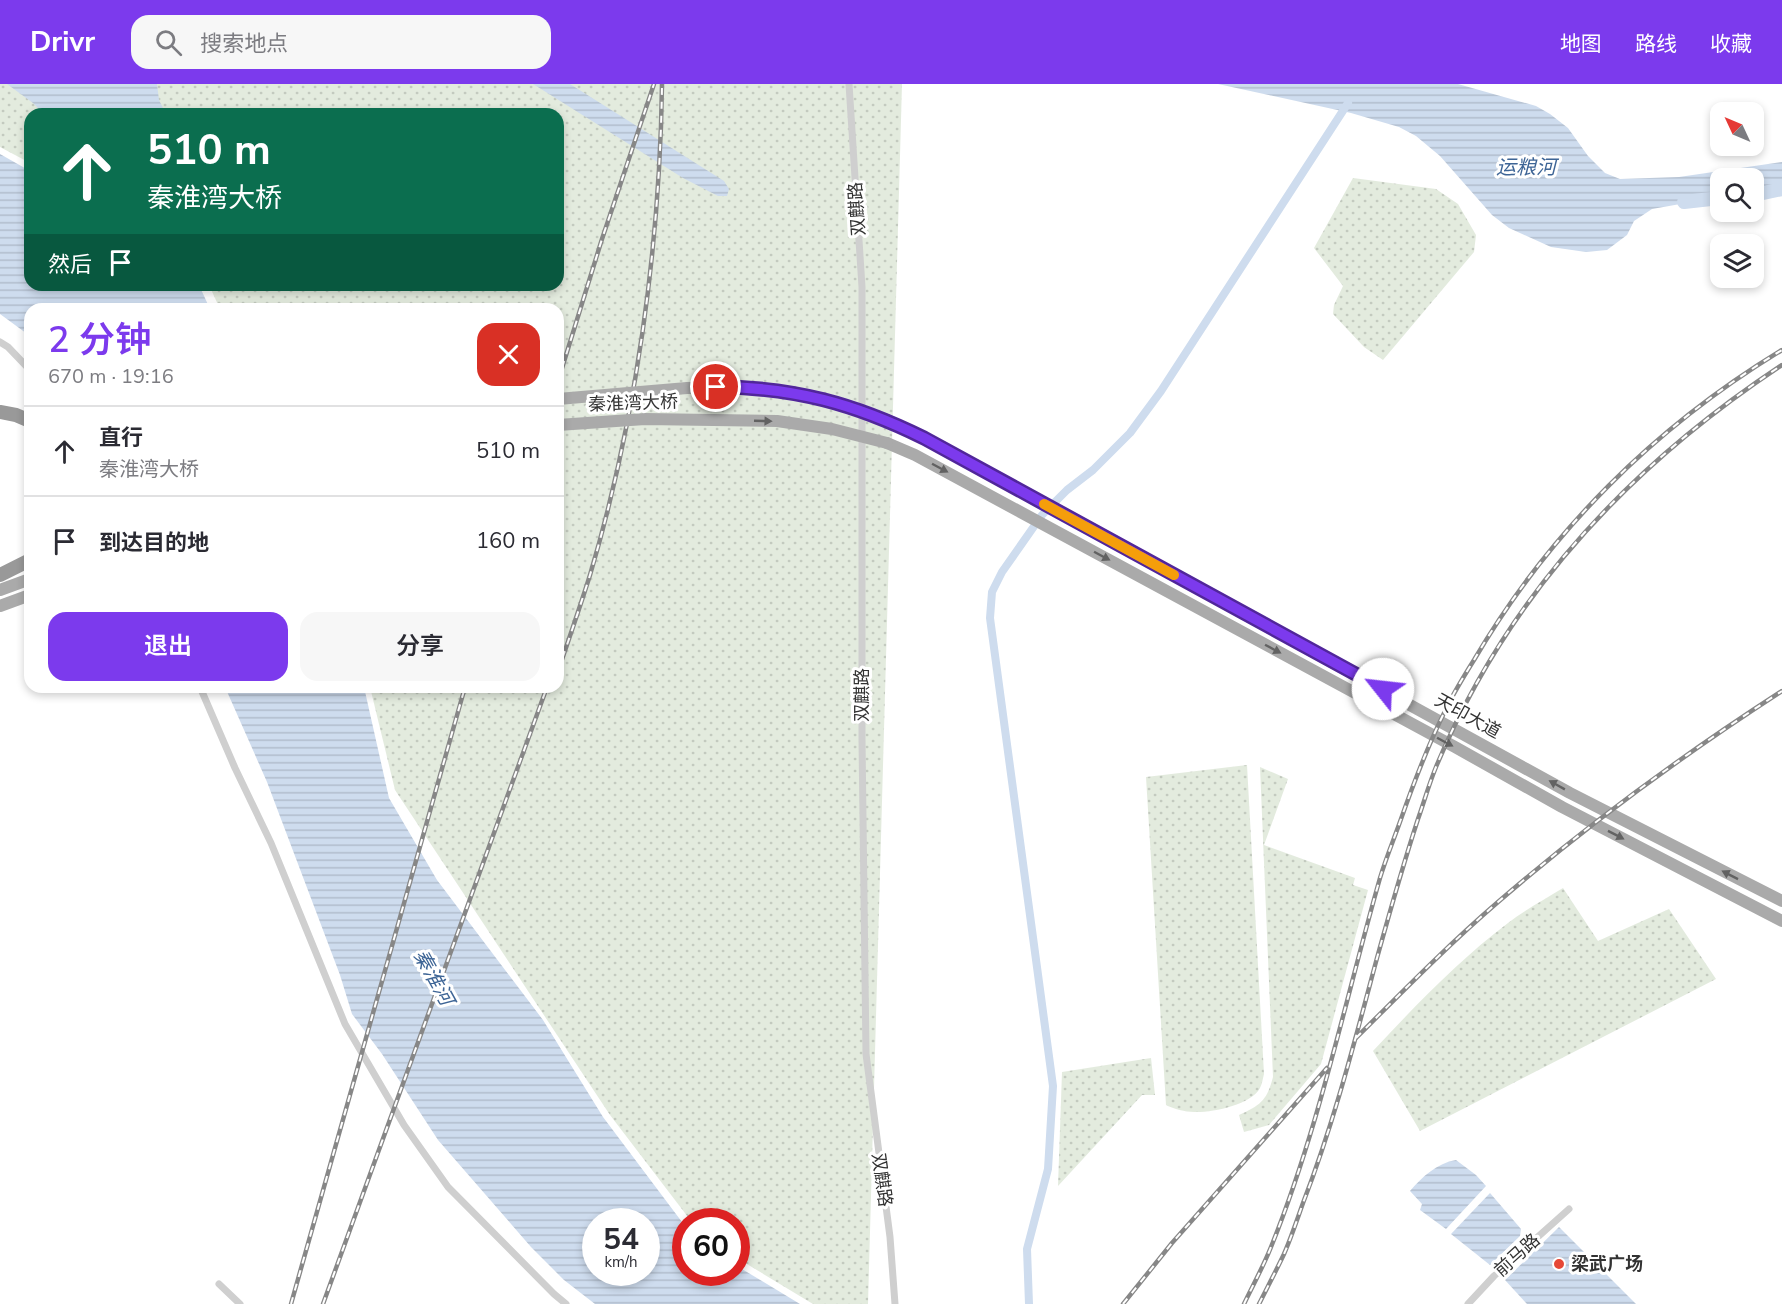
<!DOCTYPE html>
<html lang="zh">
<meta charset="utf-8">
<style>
body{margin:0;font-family:"Nunito Sans","Noto Sans SC",sans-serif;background:#f7f7f7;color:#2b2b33;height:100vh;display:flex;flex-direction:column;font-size:22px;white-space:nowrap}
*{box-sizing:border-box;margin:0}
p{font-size:20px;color:#7c7c81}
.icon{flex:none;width:33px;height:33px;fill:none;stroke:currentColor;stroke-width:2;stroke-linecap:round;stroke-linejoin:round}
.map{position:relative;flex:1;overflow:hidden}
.panel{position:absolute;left:24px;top:219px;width:540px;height:390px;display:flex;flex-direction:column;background:#fff;border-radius:18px;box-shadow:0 3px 9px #0003}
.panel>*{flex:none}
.top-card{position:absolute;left:24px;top:24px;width:540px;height:183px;border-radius:18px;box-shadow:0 3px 9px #0003;background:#0b6e4f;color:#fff;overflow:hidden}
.needle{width:39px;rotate:314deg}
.fabs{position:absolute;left:1710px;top:18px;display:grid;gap:12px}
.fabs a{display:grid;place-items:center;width:54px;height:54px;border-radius:12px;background:#fff;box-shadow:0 3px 9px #0003;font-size:30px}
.speed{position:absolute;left:582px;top:1124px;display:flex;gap:12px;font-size:30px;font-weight:700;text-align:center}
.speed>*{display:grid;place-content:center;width:78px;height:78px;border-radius:50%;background:#fff;box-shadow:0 3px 9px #0003;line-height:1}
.speed small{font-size:15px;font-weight:400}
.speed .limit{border:9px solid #d22;background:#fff;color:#111}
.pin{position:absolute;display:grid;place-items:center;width:51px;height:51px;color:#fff;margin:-26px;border:3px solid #fff;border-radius:50%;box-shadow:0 2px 6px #0007}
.me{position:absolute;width:66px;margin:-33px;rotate:299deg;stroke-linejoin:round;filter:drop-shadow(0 0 4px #0008)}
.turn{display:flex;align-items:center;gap:21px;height:126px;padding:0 24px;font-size:27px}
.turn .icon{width:78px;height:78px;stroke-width:2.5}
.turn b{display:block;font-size:42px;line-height:51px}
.then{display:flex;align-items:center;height:57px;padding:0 24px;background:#0003;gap:12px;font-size:22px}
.round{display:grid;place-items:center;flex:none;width:63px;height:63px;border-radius:18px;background:#f7f7f7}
.headline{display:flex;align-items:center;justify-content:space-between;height:102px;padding:0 24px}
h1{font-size:36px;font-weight:600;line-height:45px;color:#7c3aed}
.action{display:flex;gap:12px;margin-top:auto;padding:12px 24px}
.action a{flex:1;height:69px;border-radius:18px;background:#7c3aed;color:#fff;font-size:24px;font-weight:600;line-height:69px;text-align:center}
.action a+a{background:#f7f7f7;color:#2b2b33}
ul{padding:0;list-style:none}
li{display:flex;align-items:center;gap:18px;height:90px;padding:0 24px;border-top:2px solid #e1e1e2}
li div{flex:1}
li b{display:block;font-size:22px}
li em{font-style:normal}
header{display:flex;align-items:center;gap:36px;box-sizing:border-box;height:84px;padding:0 30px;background:#7c3aed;color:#fff}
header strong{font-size:28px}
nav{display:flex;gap:33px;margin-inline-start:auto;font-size:21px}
.search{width:420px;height:54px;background:#f7f7f7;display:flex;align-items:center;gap:15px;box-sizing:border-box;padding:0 21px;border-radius:18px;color:#7c7c81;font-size:22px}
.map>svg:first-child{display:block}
.grass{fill:url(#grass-dots)}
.water{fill:url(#water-rules);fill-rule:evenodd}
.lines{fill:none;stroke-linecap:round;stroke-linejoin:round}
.canal{stroke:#cedcee;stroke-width:8}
.river{stroke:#cedcee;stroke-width:14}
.street{stroke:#cfcfcf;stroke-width:7}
.primary{stroke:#aaa;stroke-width:12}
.highway{stroke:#999;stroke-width:14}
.rail-casing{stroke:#878787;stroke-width:4.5}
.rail{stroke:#fff;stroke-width:2;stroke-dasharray:7;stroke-linecap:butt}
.primary-bridge{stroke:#aaa;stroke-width:12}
.oneway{fill:#626262}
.route-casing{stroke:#51269a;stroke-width:15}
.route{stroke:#7c3aed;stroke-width:10}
.slow{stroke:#f59e0b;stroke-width:10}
.poi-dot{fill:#e64837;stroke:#fff;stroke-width:2}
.labels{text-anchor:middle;stroke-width:6;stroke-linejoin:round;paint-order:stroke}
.street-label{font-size:18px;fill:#323232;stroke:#fff}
.poi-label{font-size:18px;font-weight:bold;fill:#323232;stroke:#fff;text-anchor:start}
.water-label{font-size:20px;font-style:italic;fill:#3e6596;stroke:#fff}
</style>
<header>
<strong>Drivr</strong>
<div class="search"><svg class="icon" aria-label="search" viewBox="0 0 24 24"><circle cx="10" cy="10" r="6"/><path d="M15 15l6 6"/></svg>搜索地点</div>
<nav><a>地图</a><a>路线</a><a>收藏</a></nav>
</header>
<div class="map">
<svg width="1782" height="1220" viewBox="0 0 1782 1220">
<defs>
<pattern id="grass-dots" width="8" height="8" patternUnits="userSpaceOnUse" patternTransform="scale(1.5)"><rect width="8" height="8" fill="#e3ebde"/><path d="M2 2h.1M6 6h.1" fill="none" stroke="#c3cabf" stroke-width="1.8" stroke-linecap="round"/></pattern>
<pattern id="water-rules" width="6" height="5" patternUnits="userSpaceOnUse" patternTransform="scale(1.5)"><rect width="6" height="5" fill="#cedcee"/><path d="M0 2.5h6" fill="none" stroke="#b1bdcd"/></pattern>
</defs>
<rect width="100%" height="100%" fill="#fff"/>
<g class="grass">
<path d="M0,0H902L868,1220H813L737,1174L736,1137H691L610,1031L395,706L370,603H558V225H220L209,201H558V30H30V79L0,63Z"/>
<path d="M1353,94L1436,105L1458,120L1476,151L1474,168L1383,276L1364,263L1333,230L1334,221L1343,202L1314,164Z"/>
<path d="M1247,681L1264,990C1263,994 1262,1000 1260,1004C1251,1021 1211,1029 1194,1028C1185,1028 1174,1025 1166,1021L1146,693Z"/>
<path d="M1260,683L1288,695L1264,761L1355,794L1353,801L1368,806L1321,980L1269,1041L1244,1048L1239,1031C1261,1021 1267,1016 1273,993Z"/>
<path d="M1563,804L1598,857L1669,825L1716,895L1420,1047L1373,967C1415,922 1459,876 1508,839C1525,826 1545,815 1563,804Z"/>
<path d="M1151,974L1155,1011H1142L1058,1102L1062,988Z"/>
</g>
<g class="water">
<path d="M7,0H157L159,16L166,30H44L33,19Z"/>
<path d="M533,0H570L724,97L729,105L727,112H718L683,94Z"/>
<path d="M1218,0H1458L1536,22L1550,30L1568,44L1588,72L1605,89L1620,95L1679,93L1782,78V104L1754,108V94H1720V113L1652,125L1634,137L1627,151L1607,166L1586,168L1551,163L1509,144L1492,131L1440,72L1416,52L1399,43L1351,29Z"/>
<path d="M0,70L30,87V201H199L210,225H30V252L0,230Z"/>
<path d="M225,603H364L389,714L437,796L543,936L603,1033L685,1142L686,1188H736L737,1182L800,1220H595L564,1196L531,1163L438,1056L382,970L352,930L340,891L267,698ZM596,1137H646V1188H596Z"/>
<path d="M1456,1076L1476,1091L1486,1102L1446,1145L1420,1126L1422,1120L1410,1107C1422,1093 1437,1079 1456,1076Z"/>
<path d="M1490,1109L1521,1145L1520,1152L1490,1181L1451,1150Z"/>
<path d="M1559,1143L1636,1220H1527L1505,1196Z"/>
</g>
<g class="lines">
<path class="canal" d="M1029,1220L1027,1165L1048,1085L1053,1002L990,534L992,508L1002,488L1042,431L1067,406L1093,386L1130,349L1161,307L1348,19"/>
<g class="river">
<path d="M1754,111L1782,105"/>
<path d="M1684,118L1720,114"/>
</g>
<g class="street">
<path d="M849,0L862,203V655L866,970L890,1153L895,1220"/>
<path d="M0,258L8,263L30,286"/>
<path d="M200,603L235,684L271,759L345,940L404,1041L448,1103L554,1210L566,1220"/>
<path d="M219,1200L240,1220"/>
<path d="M1468,1220L1494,1192L1569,1125"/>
</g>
<g class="primary">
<path d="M887,336L924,354L1570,709L1782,817"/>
<path d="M887,359L915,371L1455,663L1562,723L1782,837"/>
<path d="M0,506L30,495"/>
<path d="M0,522L30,511"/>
</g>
<g class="highway">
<path d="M0,328L16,331L30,337"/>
<path d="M0,491L30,476"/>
</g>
<g class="rail-casing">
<g id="rail">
<path d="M558,297L602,155L654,0"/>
<path d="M558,587C569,555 580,523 590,491C636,336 660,162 662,0"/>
<path d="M1356,954C1402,908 1448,861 1498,818C1587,741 1683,671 1782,607"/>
<path d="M291,1220L465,603"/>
<path d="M323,1220L547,603"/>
<path d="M1123,1220L1172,1159L1327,984"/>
<path d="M1244,1220C1253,1201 1263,1183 1271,1163C1319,1044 1345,917 1380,794C1386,774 1394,755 1401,735C1414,698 1428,661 1446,625C1454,608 1464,592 1474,576C1549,448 1655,343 1782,266"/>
<path d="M1259,1220C1267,1204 1276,1187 1284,1170C1291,1154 1297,1136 1303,1119C1334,1039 1355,956 1377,874C1390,827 1403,781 1418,735C1424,718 1429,700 1436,683C1507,512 1629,382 1782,281"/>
</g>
</g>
<use href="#rail" class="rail"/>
<g class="primary-bridge">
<path d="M558,315L687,304L735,303L762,304L814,313L887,336"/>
<path d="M558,341L645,335L777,337L832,345L887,359"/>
</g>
</g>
<defs><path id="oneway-solid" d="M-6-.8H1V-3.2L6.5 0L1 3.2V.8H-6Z" transform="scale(1.5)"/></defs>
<g class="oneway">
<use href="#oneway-solid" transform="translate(763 337) rotate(2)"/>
<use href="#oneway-solid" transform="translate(940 384) rotate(28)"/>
<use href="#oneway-solid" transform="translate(1102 472) rotate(28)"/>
<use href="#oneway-solid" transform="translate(1273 565) rotate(28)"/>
<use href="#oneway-solid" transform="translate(1445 658) rotate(28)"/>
<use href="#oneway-solid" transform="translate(1557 701) rotate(-151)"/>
<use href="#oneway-solid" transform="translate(1616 751) rotate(27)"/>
<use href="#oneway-solid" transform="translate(1730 791) rotate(-153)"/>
</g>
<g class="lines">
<g class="route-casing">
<path id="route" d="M716,303C794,303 855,320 924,354L1383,605"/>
</g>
<use href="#route" class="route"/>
<path class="slow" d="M1044,420L1174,491"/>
</g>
<circle class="poi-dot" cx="1559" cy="1180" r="6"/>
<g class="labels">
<g class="street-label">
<text transform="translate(857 125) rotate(-94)" y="6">双麒路</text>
<text transform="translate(633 319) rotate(-2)" y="6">秦淮湾大桥</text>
<text transform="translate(862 611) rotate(-90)" y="6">双麒路</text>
<text transform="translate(1468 632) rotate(29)" y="6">天印大道</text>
<text transform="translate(882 1096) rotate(82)" y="6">双麒路</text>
<text transform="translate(1517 1171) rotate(-42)" y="6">前马路</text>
</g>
<g class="poi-label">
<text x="1571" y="1186">梁武广场</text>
</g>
<g class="water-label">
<text x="1526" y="90">运粮河</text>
<text transform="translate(434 893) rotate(61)" y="7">秦淮河</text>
</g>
</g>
</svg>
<div class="fabs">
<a><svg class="needle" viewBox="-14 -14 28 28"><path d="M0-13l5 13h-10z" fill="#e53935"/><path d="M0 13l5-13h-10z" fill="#7c7c81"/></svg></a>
<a><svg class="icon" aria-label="search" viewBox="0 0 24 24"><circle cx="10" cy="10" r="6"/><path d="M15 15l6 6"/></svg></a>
<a><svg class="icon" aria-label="layers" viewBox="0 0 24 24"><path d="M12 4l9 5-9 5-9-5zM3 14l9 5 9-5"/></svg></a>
</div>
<div class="speed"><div>54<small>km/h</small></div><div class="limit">60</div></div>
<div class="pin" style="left:716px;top:303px;background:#d93025"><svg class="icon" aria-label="arrive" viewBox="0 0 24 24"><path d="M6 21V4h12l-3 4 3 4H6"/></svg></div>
<svg class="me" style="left:1383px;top:605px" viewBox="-20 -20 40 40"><circle r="19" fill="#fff"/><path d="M0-13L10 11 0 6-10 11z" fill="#7c3aed"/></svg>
<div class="top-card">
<div class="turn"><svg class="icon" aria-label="ahead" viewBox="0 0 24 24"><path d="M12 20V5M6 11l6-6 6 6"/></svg><div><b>510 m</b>秦淮湾大桥</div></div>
<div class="then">然后<svg class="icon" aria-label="arrive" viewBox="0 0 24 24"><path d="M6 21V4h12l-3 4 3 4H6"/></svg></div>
</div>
<section class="panel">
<div class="headline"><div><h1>2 分钟</h1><p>670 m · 19:16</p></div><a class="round" style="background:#d93025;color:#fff"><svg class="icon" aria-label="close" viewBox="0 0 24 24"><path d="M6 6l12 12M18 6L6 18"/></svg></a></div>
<ul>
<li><svg class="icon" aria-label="ahead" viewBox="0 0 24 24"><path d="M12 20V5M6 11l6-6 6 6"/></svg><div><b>直行</b><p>秦淮湾大桥</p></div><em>510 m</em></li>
<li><svg class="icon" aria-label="arrive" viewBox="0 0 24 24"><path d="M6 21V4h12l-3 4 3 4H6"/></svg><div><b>到达目的地</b></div><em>160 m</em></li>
</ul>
<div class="action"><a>退出</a><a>分享</a></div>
</section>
</div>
